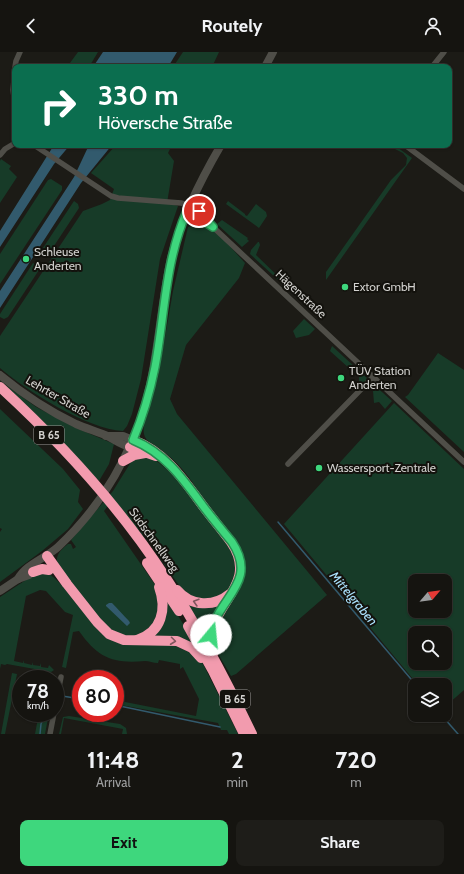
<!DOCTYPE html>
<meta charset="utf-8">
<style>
body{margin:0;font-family:Cabin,sans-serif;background:#1e1d19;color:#f1f3f6;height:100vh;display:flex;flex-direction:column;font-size:15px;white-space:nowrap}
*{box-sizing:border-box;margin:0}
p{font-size:13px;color:#9d9e9f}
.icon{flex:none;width:22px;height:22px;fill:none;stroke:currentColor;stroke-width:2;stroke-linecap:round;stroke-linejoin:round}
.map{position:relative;height:682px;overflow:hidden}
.sheet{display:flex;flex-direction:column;background:#151410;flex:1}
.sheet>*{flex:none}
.guide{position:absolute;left:12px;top:12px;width:440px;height:84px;border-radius:8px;box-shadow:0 1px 3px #0004,0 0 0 1px #343330;background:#0b6e4f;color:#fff;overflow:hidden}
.needle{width:26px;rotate:61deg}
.controls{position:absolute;left:408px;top:522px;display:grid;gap:8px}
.controls a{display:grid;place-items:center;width:44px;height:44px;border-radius:8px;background:#151410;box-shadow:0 1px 3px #0004,0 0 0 1px #343330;font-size:20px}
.speed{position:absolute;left:12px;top:618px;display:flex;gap:8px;font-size:20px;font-weight:700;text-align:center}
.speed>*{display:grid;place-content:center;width:52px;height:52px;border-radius:50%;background:#151410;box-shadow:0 1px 3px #0004,0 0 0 1px #343330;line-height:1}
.speed small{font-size:10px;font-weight:400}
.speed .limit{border:6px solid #d22;background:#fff;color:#111}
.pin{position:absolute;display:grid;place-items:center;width:34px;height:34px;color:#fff;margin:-17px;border:2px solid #fff;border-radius:50%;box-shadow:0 1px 4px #0007}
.me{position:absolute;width:44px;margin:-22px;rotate:17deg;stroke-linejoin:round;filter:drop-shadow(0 0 3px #0008)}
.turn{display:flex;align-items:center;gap:14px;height:84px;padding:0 20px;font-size:18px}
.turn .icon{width:52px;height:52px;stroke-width:2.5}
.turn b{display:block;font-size:28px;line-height:34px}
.eta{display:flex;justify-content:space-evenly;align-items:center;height:68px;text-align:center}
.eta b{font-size:24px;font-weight:700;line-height:28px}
.cta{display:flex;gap:8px;margin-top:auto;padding:8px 20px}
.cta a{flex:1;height:46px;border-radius:8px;background:#3ed77d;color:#111;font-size:16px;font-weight:700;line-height:46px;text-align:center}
.cta a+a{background:#1e1d19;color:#f1f3f6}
header{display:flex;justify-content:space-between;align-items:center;height:52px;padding:0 20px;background:#151410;font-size:18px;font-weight:700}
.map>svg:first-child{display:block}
.green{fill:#173b28;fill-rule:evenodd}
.water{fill:#325a6d}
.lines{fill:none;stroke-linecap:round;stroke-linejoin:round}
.stream{stroke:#325a6d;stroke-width:1.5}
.street{stroke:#4f4e48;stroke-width:5.5}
.secondary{stroke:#4f4e48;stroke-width:8}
.highway{stroke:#f29bae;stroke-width:10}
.oneway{stroke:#82565e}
.route-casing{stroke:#288c51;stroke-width:10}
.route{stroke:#3ed77d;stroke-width:7}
.poi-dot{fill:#3ed77d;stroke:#13120d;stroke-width:1.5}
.labels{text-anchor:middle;stroke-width:4;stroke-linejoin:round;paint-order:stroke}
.shield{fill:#13120d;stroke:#999895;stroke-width:1}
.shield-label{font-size:11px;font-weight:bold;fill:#d3d2cf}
.poi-label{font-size:12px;fill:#d3d2cf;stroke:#13120d;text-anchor:start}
.street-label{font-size:12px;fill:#d3d2cf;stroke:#13120d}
.water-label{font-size:13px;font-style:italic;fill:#ace3ff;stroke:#13120d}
</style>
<header><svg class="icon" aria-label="back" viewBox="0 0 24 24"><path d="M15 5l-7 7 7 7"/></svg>Routely<svg class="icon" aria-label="person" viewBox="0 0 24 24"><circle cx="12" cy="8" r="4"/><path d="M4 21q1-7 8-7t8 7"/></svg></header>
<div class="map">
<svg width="464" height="682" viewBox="0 0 464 682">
<rect width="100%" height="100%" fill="#1c1b16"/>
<g class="green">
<path d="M78,0H98L89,15H67Z"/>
<path d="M183,0H219L212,15H173Z"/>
<path d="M116,93H172L168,101L174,109L167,151L178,154L160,207L141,327L132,362L127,374L123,379C87,377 27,339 0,316V284L83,159L102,152L110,148L114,137L91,121Z"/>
<path d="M387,93H394L412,106L326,228V220L391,128L406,113L407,106L403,101Z"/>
<path d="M1,107L11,114L9,117L17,125L0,151V109Z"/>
<path d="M51,127L62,134V138L0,232V202L48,128Z"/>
<path d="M74,149L78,152L79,156L48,203L46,202L44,205L39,202Z"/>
<path d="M228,149L245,162V163L247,164L256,152L266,160L267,164L259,176L226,152Z"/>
<path d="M222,168L248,186L247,187L249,189L242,195L217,172Z"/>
<path d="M196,170L217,180L245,211L239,226L186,293L170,347L177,362L327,543L236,622L231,624C224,611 212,596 214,579C215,575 219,570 222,566C234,545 254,522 241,497C232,482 218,468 207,454C203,449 200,442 196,436C188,423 178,411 166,402C155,393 141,390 144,374L158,325L173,239L188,175L193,173Z"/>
<path d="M258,190H259L260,193L256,203L285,231L305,245L302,249L300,248L250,202L251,198Z"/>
<path d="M33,211L39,215V218L8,265L4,267L0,265V262Z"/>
<path d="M304,267L315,277L309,283L296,286L293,279Z"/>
<path d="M332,294L368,327L356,339L353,336L359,330V325L330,299Z"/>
<path d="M438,301L464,318V400L405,345L408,343Z"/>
<path d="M0,329L36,355L76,376L114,392L109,412L99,429L57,386L0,331Z"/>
<path d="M372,331L392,349L385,357L379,350L374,351L373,339L368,335Z"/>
<path d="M394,351L464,417V638L448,652H445V633H418L284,472ZM415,529H445V559H415ZM415,581H445V611H415Z"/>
<path d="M0,357L63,417L80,438L78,450L83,457L68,477L42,499L0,530V480L2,477L0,476Z"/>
<path d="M140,405L153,406L170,420L226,488L236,505L234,530L224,543L201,549L183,539L150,492L112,448L104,459L156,534L159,565C149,575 141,587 126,584C122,584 116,581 112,578C101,570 59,521 57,509C56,502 63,496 68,492H71L73,497L76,495L71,488L113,439L131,410Z"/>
<path d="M47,520C68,536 84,560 101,581L169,591L196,603L203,612L238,682H229L227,678H221L218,671L115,652V648L196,664L199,647L183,615L180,617V612L159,608L158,611C153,611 149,609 145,609C113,612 98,606 79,579L73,580L66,616L62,615L73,563L65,560L46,539L40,538L26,544L14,609L23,611L24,608V611L32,613L33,610V613L40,614L41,611V615L48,616L49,613L54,618L51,620L7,612L5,613L1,612L0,617V545L35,522Z"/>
<path d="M167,546L195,591L149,584Z"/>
<path d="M222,549L206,586L187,553L191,551Z"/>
<path d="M12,621L17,622L5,682H1Z"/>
<path d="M39,661H49L45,682H35Z"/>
<path d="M69,664L120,672L126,676L127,682H122L123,677L64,666L61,682H59L63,665Z"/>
</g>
<g class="water">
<path d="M103,0H177L168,15H93Z"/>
<path d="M54,93H70L54,112L0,195V179Z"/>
<path d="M89,93H112L81,131L0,256V239L74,125Z"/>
<path d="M109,551H112C118,557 123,563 129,569L130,571L127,574L106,554V553Z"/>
</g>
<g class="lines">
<g class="stream">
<path d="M278,470L416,633"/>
<path d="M62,644L81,647"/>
<path d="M115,653L220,675"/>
<path d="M444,666L458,682"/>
<path d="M40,682L41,672L46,661"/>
</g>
<g class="street">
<path d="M15,15L16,9L20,0"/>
<path d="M432,15L444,0"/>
<path d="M15,17L13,38L15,53"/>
<path d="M34,93L111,144L118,146L181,151C196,154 203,164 213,175L464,410"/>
<path d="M405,93L464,137"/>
<path d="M0,103L5,97L15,91"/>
<path d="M187,159L207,172"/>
<path d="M288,412L373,325"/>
<path d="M55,655L61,625"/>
<path d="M50,682L54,661"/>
</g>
<g class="secondary">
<path d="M265,15L273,0"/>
<path d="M0,323C23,342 49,359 76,372C85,376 95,379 105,383C114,387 119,392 130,395"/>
<path d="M106,384H123L133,388"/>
<path d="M18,527C26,512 46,506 58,495C89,466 115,429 132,389C159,328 157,269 171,206C181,166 200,129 221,93"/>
<path d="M0,539L18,527L29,523L37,516"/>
</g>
<g class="highway">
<path d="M0,335C62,392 120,455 166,526C199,576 226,628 252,682"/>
<path d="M133,388C165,400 183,427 203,454C212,466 222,478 231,490C263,537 199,555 214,600"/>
<path d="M130,395L156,404"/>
<path d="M123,409L134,403L145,401"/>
<path d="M47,504L67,532L97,570L109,582L124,588L177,589L192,596L201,606"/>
<path d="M147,511L179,559"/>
<path d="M33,520L42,517L49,518"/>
<path d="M177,538C191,555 214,555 230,542"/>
<path d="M188,574L213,619L244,682"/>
<path d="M137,588C162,580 167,557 159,535"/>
</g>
</g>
<defs><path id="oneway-chevron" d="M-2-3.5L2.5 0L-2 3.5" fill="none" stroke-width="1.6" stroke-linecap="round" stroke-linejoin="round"/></defs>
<g class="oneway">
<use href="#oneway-chevron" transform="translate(196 550) rotate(-164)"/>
<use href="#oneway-chevron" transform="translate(173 589) rotate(7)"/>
</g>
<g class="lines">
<g class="route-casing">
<path id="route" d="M199,159L213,175L187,159C165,209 165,262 155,315C150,340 143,364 133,388C165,401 183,427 203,454C212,466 222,478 232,490C260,532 215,547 211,583"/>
</g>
<use href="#route" class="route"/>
</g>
<g class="poi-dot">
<circle cx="26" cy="207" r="4"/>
<circle cx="345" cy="235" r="4"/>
<circle cx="341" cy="326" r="4"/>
<circle cx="319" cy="416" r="4"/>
</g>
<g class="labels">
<g class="shield">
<rect x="34" y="374" width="30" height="18" rx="3"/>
<rect x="220" y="638" width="30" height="18" rx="3"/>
</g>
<g class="shield-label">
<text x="49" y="387">B 65</text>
<text x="235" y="651">B 65</text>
</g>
<g class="poi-label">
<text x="34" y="204">Schleuse<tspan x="34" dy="14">Anderten</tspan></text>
<text x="353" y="239">Extor GmbH</text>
<text x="349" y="323">TÜV Station<tspan x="349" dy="14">Anderten</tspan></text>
<text x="327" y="420">Wassersport-Zentrale</text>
</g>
<g class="street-label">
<text transform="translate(301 242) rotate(43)" y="4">Hägenstraße</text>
<text transform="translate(58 345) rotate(30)" y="4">Lehrter Straße</text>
<text transform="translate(154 488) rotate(54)" y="4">Südschnellweg</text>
</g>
<g class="water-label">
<text transform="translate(354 546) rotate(50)" y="5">Mittelgraben</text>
</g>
</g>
</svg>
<div class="controls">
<a><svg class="needle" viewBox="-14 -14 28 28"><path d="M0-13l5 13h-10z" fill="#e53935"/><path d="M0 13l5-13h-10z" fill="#9d9e9f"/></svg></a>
<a><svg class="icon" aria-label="search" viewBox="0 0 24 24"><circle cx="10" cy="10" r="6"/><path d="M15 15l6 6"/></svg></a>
<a><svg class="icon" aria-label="layers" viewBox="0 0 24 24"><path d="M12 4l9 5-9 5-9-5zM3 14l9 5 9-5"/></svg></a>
</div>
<div class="speed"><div>78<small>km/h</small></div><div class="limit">80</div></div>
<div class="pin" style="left:199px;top:159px;background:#d93025"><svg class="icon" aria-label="arrive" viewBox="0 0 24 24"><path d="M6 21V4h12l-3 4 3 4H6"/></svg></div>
<svg class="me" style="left:211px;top:583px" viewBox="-20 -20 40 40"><circle r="19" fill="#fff"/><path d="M0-13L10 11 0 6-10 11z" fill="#3ed77d"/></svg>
<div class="guide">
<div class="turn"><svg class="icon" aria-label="right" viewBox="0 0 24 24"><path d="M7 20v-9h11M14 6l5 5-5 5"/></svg><div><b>330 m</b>Höversche Straße</div></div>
</div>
</div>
<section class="sheet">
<div class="eta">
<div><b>11:48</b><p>Arrival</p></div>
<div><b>2</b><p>min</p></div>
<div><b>720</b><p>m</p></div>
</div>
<div class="cta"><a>Exit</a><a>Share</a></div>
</section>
